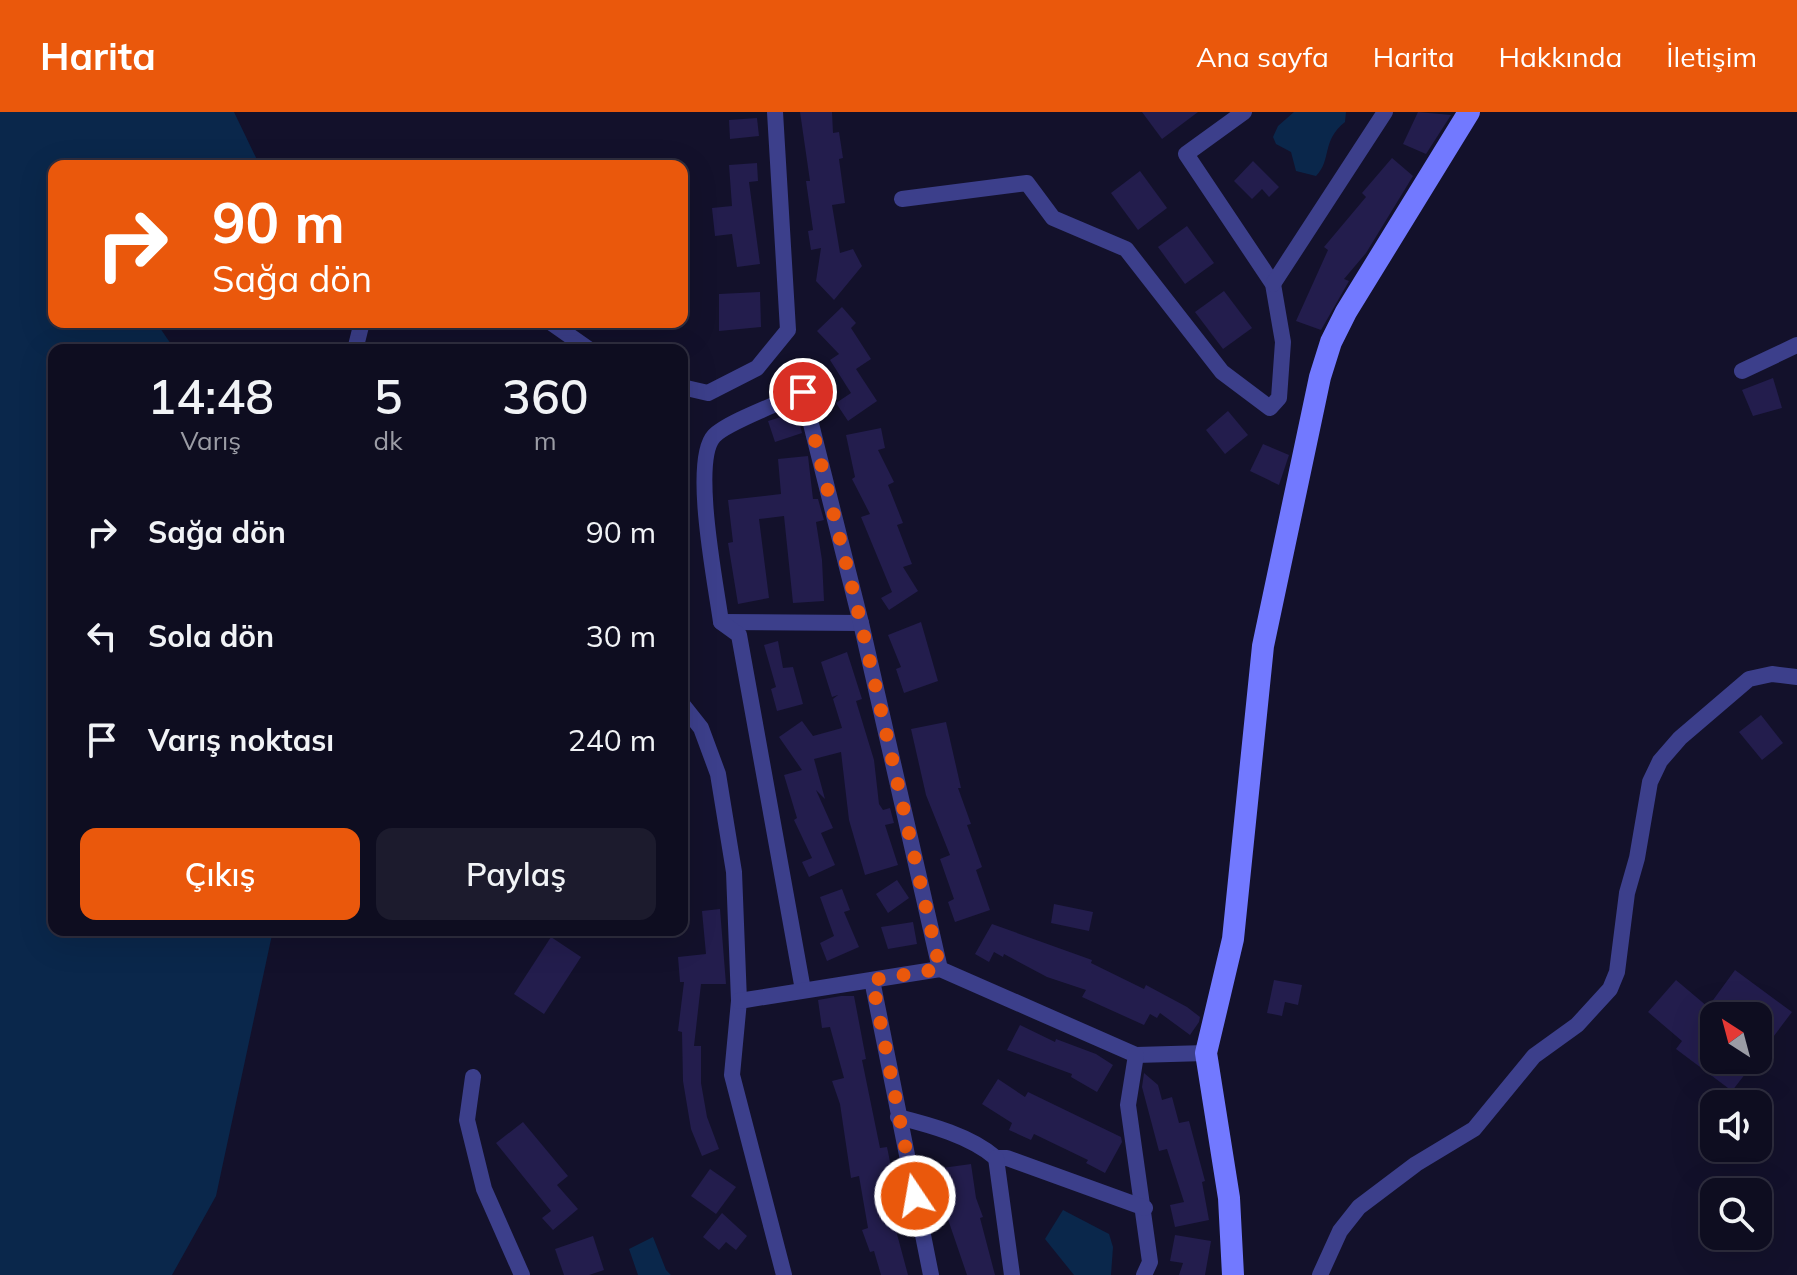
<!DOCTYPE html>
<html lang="tr">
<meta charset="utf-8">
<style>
body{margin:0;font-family:Mulish,sans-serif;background:#1c1b2d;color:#f1f3f6;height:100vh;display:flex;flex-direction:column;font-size:30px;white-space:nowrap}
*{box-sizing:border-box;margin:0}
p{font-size:26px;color:#9b9ca5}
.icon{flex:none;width:44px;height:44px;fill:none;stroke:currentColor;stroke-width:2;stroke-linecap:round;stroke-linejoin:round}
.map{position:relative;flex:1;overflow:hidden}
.sheet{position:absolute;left:48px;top:232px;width:640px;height:592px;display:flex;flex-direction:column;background:#0e0d20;border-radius:16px;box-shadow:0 8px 32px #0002,0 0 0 2px #2e2d3e}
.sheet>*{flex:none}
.banner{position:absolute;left:48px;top:48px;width:640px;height:168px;border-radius:16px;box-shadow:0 8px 32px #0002,0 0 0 2px #2e2d3e;background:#ea580c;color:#fff;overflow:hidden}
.needle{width:52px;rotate:324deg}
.buttons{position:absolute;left:1700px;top:890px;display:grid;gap:16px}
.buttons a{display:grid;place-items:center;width:72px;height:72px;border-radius:16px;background:#0e0d20;box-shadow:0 8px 32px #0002,0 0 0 2px #2e2d3e;font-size:40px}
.pin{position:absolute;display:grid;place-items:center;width:68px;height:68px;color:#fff;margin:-34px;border:4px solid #fff;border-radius:50%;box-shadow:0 2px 8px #0007}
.me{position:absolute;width:88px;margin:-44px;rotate:348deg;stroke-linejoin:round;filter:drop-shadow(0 0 6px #0008)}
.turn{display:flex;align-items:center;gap:28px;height:168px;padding:0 32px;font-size:36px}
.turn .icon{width:104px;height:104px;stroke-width:2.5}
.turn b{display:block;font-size:56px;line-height:68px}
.eta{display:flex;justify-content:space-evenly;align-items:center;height:136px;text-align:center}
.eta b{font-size:48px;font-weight:600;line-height:56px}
.cta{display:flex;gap:16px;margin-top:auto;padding:16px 32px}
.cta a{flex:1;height:92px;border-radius:16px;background:#ea580c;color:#fff;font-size:32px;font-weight:600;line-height:92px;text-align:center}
.cta a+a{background:#1c1b2d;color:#f1f3f6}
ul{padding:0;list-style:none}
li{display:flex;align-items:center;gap:24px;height:104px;padding:0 32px}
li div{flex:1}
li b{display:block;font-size:30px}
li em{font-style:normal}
header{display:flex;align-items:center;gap:48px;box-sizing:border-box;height:112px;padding:0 40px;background:#ea580c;color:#fff}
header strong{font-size:38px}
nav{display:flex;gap:44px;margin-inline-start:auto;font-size:28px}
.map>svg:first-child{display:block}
.water{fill:#0a274b}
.building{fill:#231d4d}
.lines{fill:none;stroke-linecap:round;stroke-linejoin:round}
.minor{stroke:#3c3f8b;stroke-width:16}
.secondary{stroke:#7279ff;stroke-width:22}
.route{stroke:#ea580c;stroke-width:14;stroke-dasharray:0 25.2}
</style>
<header>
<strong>Harita</strong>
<nav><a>Ana sayfa</a><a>Harita</a><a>Hakkında</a><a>İletişim</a></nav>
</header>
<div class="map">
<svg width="1797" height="1163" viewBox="0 0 1797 1163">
<rect width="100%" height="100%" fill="#13112b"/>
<g class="water">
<path d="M0,0H234L260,54H54V210H161L160,216L175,238H54V818H273L216,1084L172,1163H0Z"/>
<path d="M1294,0H1346L1345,10C1321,29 1332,48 1316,64L1296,59L1291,40L1276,32L1273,25L1278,14Z"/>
<path d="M1063,1098L1109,1122L1113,1135L1111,1163H1074L1045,1127Z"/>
<path d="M653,1125L666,1158L671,1163H638L629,1137Z"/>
</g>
<g class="building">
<path d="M800,0H832L833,21L839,20L843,46L839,47L845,91L832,93L840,141L853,137L862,154L834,188L816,169L821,136L811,138L808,119L813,118L806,69H810Z"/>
<path d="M1142,0H1198L1162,27Z"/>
<path d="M1418,0L1451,3L1426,42L1403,32Z"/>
<path d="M757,6L759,24L730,27L729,8Z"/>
<path d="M1392,46L1413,64L1366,141L1344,167L1349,169L1321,218L1296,209L1328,138L1324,135L1366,85L1362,81Z"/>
<path d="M1253,49L1279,75L1269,85L1262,77L1252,87L1234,69Z"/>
<path d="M757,51L758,69L749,70L760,152L737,155L732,122L715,124L712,96L732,94L729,53Z"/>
<path d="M1140,59L1167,96L1138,118L1111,81Z"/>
<path d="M1187,114L1214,151L1185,172L1158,135Z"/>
<path d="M1224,179L1252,216L1223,237L1195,200Z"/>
<path d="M760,180L761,215L719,219V182Z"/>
<path d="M842,195L856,211L851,216L871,247L856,257L877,289L848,309L836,291L851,281L830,248L839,242L817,219Z"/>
<path d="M1773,266L1782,296L1753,304L1742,278Z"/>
<path d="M1228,299L1248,323L1225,342L1206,318Z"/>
<path d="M797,300L802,321L775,330L768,309Z"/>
<path d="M881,316L885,336L878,338L894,370L888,373L903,411L897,413L912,452L903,455L918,479L889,498L881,486L892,480L861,405L870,402L852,367L855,365L846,323Z"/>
<path d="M1263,332L1289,343L1279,373L1250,359Z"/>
<path d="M808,344L813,387H818L824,408L816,410L822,448L824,489L793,491L784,404L759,407L769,486L738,492L728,431L733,430L728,388L781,382L778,347Z"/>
<path d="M921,510L938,569L904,581L896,557L901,555L888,523Z"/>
<path d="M778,529L783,556L793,555L803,592L777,599L771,577L776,575L764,533Z"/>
<path d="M847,540L862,587L856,589L874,648L879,692L883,698L890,696L894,711L885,713L898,753L865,763L849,708L841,640L814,647L825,687L816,678L833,716L821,721L835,753L809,765L802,750L812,746L794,708L797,706L784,663L802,658L779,625L802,609L813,624L842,616L833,587L838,583L832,585L821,550Z"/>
<path d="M1761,603L1783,631L1762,648L1739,620Z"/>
<path d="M946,610L961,676H958L971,712L967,713L982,755L976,758L990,798L955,810L948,790L954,787L940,747L950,743L926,683L911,617Z"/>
<path d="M897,768L909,786L888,801L876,782Z"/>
<path d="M842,777L850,798L844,800L859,835L827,849L820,831L834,824L820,785Z"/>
<path d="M1054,792L1093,800L1089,819L1051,811Z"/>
<path d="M720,797L726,872H701L694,934H701V971L707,1005L719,1037L702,1044L691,1017L683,969L682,920L678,919L684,870H680L678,845L706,842L702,799Z"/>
<path d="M913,810L917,832L888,837L881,815Z"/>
<path d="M992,812L1092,848L1091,851L1144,877L1146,873L1187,895L1200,905L1199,910L1190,923L1160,901L1157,906L1150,902L1144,913L1082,885L1086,878L1047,865L1004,842L1003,845L994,840L989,850L975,842Z"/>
<path d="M551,825L581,845L544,902L514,882Z"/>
<path d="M1735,858L1792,900L1758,945V904H1714V948H1756L1732,979L1676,937L1682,929L1648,900L1676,868L1708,895Z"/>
<path d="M1274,868L1302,873L1298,893L1285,890L1282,904L1267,901Z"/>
<path d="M841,884H854L866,947L862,948L880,1036L887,1035L899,1094L890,1096L908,1163H881L874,1139L870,1140L862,1118L868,1116L859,1064L851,1066L840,992L832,969L844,966L830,915L822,916L818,888Z"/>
<path d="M1020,913L1055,930L1056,927L1096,942L1113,953L1097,980L1071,965L1072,962L1007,938Z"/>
<path d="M1144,961L1158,973L1162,988L1172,985L1179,1011L1189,1009L1205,1069L1202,1070L1209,1108L1175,1115L1170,1093L1184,1090L1167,1037L1159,1039L1142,975Z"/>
<path d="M998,967L1025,985L1028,980L1121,1025L1122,1030L1105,1061L1086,1051L1088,1048L1034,1022L1031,1028L1009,1018L1012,1011L982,992Z"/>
<path d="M523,1010L568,1064L557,1073L578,1097L553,1118L542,1106L551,1099L496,1031Z"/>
<path d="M971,1052L976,1086L983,1105L980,1106L995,1163H967L938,1078L935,1057Z"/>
<path d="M710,1057L736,1075L716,1102L691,1084Z"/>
<path d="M722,1101L747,1124L736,1138L726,1130L719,1138L703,1125Z"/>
<path d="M1175,1123L1211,1129L1205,1163H1179L1183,1151L1170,1149Z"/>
<path d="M593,1124L604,1158L589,1163H564L555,1137Z"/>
</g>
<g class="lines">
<g class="minor">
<path d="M902,87L1027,71L1053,106L1126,137L1222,260L1270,296L1279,286L1283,230L1273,172L1186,42L1244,0"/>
<path d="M1273,172L1385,0"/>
<path d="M550,210L590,238"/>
<path d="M355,238L362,210"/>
<path d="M1742,259L1797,233"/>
<path d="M682,275L708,281L757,256L788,218L775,0"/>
<path d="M721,510L861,511"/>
<path d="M682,592L701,616L718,662L734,760L739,889L732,963L784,1163"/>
<path d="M872,868L931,1163"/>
<path d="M803,878L739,523L721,510C716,473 691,349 714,324C727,310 783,290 803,280L861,511L940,857"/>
<path d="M739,889L940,857L1136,943L1206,941"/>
<path d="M1136,943L1128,993L1150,1150L1144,1163"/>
<path d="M473,965L467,1008L484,1077L522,1163"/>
<path d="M898,1005C930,1013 971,1024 996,1046H1007L1145,1096"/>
<path d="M996,1046L1012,1163"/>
<path d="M1320,1163L1340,1119L1359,1095L1416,1052L1474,1017L1534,944L1577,913L1610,877L1617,860L1627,781L1637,746L1650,670L1660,649L1680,626L1749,567L1772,562L1797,565"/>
</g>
<path class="secondary" d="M1233,1163L1229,1086L1206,941L1233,827L1263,534L1320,265L1331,230L1346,200L1469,0"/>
</g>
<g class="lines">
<path class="route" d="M803,280L861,511L940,857L872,868L915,1084"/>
</g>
</svg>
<div class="buttons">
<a><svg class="needle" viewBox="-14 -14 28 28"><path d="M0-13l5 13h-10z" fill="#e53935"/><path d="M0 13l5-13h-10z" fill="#9b9ca5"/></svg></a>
<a><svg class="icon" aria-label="sound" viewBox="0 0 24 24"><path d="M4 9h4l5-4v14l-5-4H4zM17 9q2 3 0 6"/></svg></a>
<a><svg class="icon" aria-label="search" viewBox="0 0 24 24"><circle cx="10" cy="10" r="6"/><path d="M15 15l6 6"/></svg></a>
</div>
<div class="pin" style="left:803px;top:280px;background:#d93025"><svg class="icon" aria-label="arrive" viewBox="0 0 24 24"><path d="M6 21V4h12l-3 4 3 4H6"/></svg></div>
<svg class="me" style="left:915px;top:1084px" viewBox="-20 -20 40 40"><circle r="17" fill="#ea580c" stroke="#fff" stroke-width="3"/><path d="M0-11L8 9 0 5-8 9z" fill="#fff"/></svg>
<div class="banner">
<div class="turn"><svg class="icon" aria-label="right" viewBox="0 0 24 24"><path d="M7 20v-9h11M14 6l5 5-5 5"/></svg><div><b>90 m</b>Sağa dön</div></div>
</div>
<section class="sheet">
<div class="eta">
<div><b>14:48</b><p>Varış</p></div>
<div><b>5</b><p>dk</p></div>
<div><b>360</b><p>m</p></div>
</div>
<ul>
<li><svg class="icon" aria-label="right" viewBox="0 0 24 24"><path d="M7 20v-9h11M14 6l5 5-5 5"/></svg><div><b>Sağa dön</b></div><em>90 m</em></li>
<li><svg class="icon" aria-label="left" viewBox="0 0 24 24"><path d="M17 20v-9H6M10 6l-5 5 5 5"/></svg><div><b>Sola dön</b></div><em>30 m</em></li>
<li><svg class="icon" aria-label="arrive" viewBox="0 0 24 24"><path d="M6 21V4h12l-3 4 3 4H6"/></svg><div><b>Varış noktası</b></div><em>240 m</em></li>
</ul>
<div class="cta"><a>Çıkış</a><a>Paylaş</a></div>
</section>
</div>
